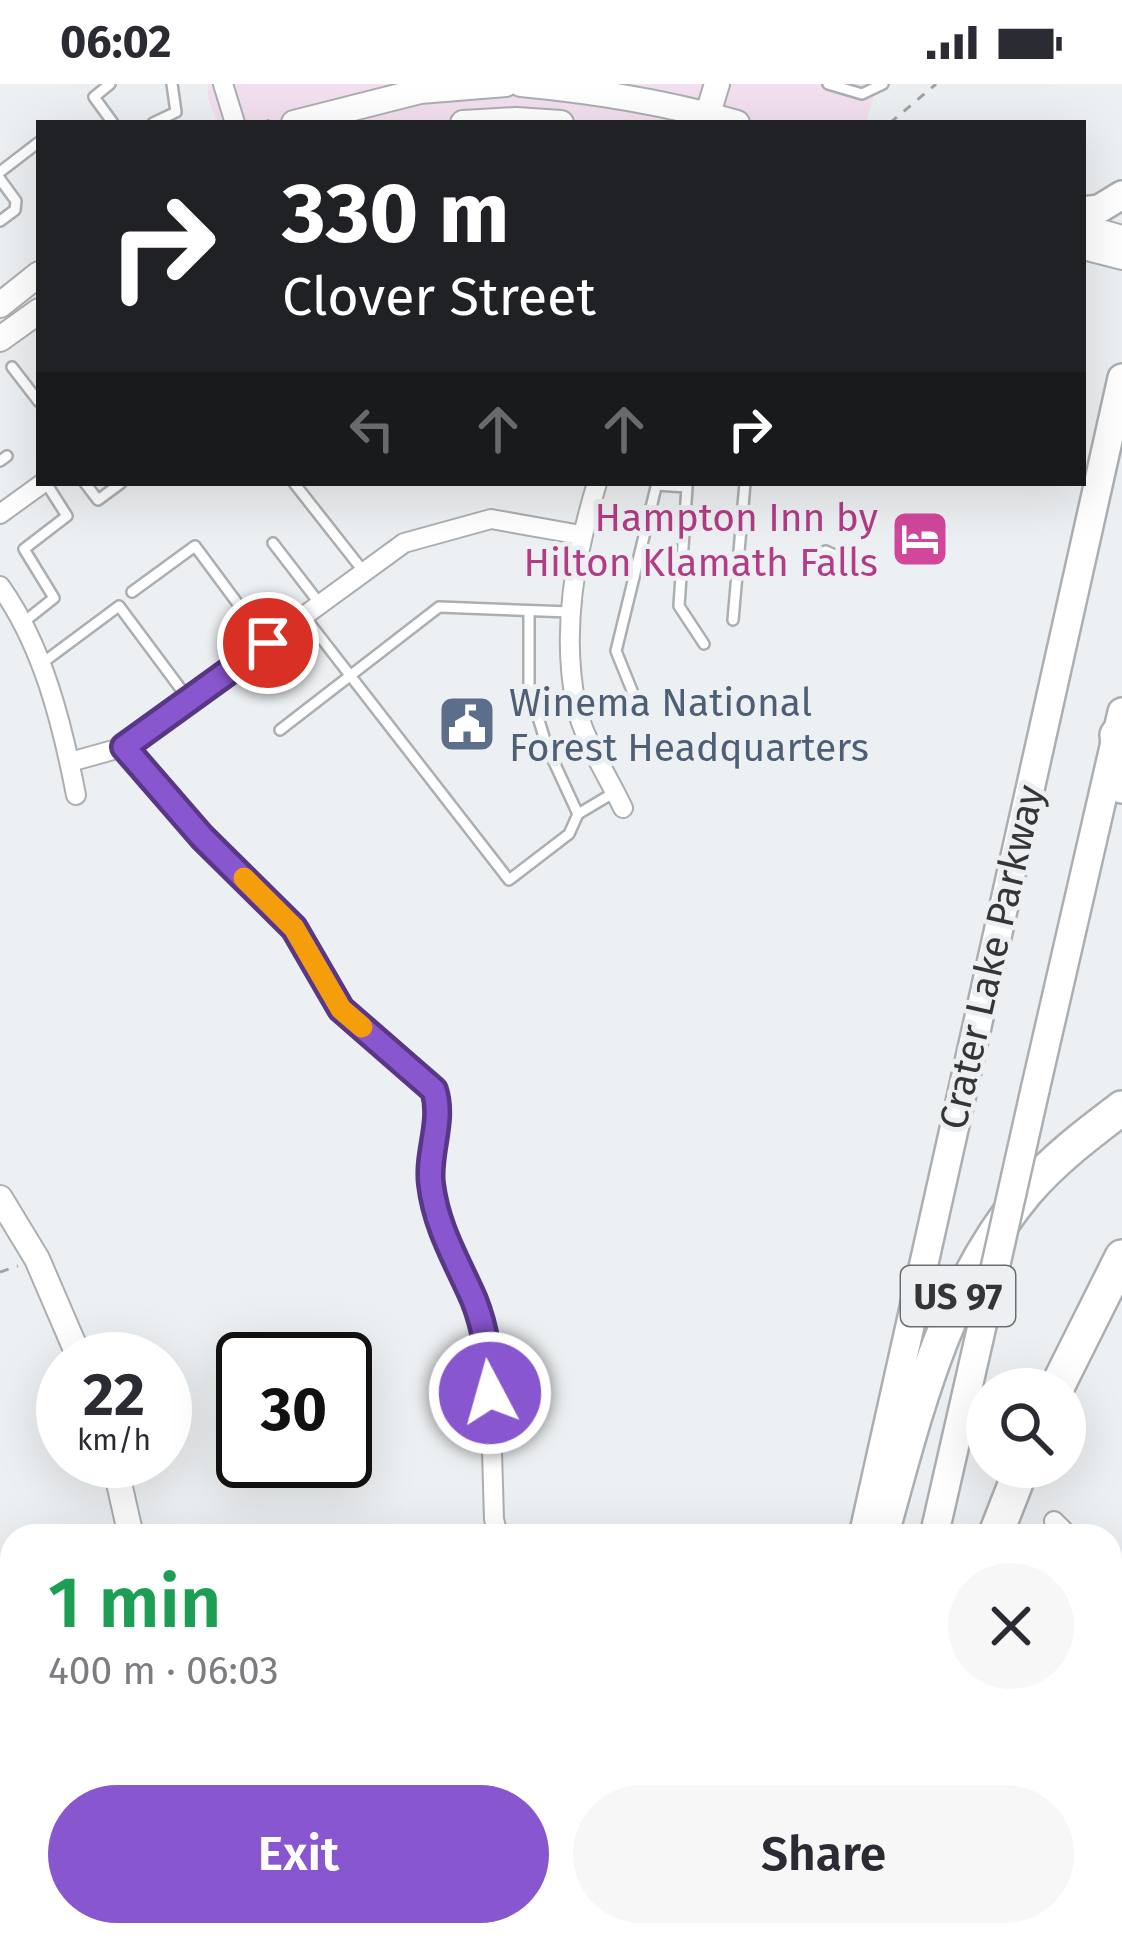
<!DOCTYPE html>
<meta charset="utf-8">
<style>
body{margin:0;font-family:"Fira Sans",sans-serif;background:#f7f7f7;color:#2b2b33;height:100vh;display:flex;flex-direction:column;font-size:45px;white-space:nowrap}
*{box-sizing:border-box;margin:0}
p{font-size:39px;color:#7c7c81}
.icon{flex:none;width:66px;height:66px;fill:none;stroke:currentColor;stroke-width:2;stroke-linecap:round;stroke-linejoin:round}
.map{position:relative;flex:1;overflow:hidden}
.panel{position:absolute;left:0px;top:1440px;width:1122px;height:423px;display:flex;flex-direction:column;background:#fff;border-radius:36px 36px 0 0;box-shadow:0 12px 48px #0002}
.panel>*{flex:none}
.guide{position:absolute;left:36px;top:36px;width:1050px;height:366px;border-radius:0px;box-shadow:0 12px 48px #0002;background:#202124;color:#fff;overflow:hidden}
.tools{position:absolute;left:966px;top:1284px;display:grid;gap:24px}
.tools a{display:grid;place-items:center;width:120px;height:120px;border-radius:50%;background:#fff;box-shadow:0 12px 48px #0002;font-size:60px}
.speed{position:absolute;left:36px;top:1248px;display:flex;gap:24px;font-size:60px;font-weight:700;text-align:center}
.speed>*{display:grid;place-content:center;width:156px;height:156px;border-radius:50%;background:#fff;box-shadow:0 12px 48px #0002;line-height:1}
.speed small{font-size:30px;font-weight:400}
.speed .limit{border:6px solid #111;border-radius:18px;background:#fff;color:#111}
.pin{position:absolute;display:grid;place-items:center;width:102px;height:102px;color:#fff;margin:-51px;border:6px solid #fff;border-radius:50%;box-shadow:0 3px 12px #0007}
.me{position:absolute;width:132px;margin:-66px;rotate:354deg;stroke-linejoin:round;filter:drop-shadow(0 0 9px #0008)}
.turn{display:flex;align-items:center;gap:42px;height:252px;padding:0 48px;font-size:54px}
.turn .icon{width:156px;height:156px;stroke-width:2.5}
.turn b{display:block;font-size:84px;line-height:102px}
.lanes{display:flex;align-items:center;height:114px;padding:0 48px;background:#0003;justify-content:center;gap:60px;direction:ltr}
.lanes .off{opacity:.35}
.round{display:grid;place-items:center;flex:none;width:126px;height:126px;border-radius:63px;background:#f7f7f7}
.headline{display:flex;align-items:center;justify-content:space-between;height:204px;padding:0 48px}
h1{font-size:72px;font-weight:600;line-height:90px;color:#1e9e55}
.primary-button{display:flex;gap:24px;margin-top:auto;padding:24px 48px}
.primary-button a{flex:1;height:138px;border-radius:72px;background:#8856ce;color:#fff;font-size:48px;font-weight:600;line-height:138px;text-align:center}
.primary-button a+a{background:#f7f7f7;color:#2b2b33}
.status{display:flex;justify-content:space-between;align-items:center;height:84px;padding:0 60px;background:#fff;direction:ltr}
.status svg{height:33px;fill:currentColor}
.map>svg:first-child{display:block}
.commercial{fill:#f2dfef}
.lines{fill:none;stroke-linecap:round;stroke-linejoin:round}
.stream{stroke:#6babc1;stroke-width:4.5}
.lane-casing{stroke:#acafb1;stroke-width:14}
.street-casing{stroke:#acafb1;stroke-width:22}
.secondary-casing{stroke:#acafb1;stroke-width:28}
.primary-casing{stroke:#acafb1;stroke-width:32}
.highway-casing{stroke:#acafb1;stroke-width:38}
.path{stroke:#a0a2a3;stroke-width:3;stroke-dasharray:9 9;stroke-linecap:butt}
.lane{stroke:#fff;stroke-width:9}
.street{stroke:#fff;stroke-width:18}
.secondary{stroke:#fff;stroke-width:24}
.primary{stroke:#fff;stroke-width:27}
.highway{stroke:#fff;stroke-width:33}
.primary-bridge-casing{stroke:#acafb1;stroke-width:32;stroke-linecap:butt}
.primary-bridge{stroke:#fff;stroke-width:27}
.route-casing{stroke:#583886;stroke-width:30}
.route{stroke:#8856ce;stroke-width:21}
.slow{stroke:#f59e0b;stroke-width:21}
.labels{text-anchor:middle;stroke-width:10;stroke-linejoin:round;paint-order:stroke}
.shield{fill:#edf0f2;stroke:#6c6d6e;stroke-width:3}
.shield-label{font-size:36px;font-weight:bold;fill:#343536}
.hotel-label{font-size:39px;fill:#b23c85;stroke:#edf0f2;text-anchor:end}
.service-label{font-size:39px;fill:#4e5e75;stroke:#edf0f2;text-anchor:start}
.street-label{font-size:39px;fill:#343536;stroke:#edf0f2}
</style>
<div class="status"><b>06:02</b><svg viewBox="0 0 49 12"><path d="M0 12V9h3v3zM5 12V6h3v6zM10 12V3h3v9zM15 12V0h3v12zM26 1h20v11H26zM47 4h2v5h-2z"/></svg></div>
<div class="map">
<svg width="1122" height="1861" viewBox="0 0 1122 1861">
<rect width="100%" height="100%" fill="#edf0f2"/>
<path class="commercial" d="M208,0H877L866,39H217L208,14Z"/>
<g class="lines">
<g class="stream">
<path d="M0,1647L12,1651"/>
<path d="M185,1861L187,1851"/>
</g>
<g class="lane-casing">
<g id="lane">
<path d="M110,0L94,13L113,39"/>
<path d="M828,0L862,10L883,0"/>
<path d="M153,39L176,28L172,0"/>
<path d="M0,88L39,58"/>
<path d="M0,95L16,117L15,126L0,137"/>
<path d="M12,283L39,318"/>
<path d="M0,377L7,372"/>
<path d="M85,399L98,416L121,399"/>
<path d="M294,399L364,488"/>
<path d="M656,401L687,403L679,522L704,560"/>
<path d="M273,459L320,520"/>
<path d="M814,471L826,467L859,482"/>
<path d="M132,508L195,462L267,559"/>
<path d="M304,532L509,796L569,750L578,730L547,663L529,603V527"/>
<path d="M733,536L745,399"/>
<path d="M25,537L54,514L24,465L67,432L46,399"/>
<path d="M41,580L119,522L189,616"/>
<path d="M635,614L616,567L657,399"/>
<path d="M280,646L439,523L570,528"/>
<path d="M578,730L615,708"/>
<path d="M678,1851L685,1861"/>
<path d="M623,1861L636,1851"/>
</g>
</g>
<g class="street-casing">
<g id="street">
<path d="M223,0L235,39"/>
<path d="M597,399C575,471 561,546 576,621C583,655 608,692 623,724"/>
<path d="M0,430L43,399"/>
<path d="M0,502C43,562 62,639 76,711"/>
<path d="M124,663L202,753L294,844L341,925L434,1006L439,1021L430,1096L439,1143L475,1219L489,1266L494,1435L498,1452"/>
<path d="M70,678L124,663L404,459L491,435L581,451"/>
<path d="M1054,1437L1069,1452"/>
<path d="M1110,1495L1122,1507"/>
<path d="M1110,1769L1122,1760"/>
<path d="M1098,1851L1106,1861"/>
<path d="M992,1861L1005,1851"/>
</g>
</g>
<g class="secondary-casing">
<g id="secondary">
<path d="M521,0C595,7 666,18 737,39"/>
<path d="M294,39L420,7L506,0"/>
<path d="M463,39L516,36L561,39"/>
<path d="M705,39L717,0"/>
<path d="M1083,143L1122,154"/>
<path d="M1083,163L1122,173"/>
<path d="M0,221L39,190"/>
<path d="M0,255L39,227"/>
<path d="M0,1114L37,1175L80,1275"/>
<path d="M114,1377L131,1452"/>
<path d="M103,1861L106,1851"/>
</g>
</g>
<g class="primary-casing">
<g id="primary">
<path d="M1083,127L1099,125L1122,111"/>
<path d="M1035,1006L1122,628"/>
<path d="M863,1452L1122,294"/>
<path d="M934,1452L987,1220"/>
</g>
</g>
<g class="highway-casing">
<g id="highway">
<path d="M1117,651L1122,702"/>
<path d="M1056,1305L1122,1173"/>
<path d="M881,1452C915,1331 943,1207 1026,1108C1053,1076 1089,1049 1122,1024"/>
<path d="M995,1452L1022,1383"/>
<path d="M771,1861L773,1851"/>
<path d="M840,1861L842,1851"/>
</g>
</g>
<g class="path">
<path d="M261,39L277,34"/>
<path d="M890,39L936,0"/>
<path d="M0,1188L18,1182"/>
</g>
<use href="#lane" class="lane"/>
<use href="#street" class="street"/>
<use href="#secondary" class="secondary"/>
<use href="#primary" class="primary"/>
<use href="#highway" class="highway"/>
<g class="primary-bridge-casing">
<path id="primary-bridge" d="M987,1220L1035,1006"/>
</g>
<use href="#primary-bridge" class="primary-bridge"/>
</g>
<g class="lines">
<g class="route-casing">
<path id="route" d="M268,559L124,663L202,753L294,844L341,925L434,1006C444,1037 427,1069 431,1100C436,1143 457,1177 474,1216C486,1246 490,1276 490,1309"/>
</g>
<use href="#route" class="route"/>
<path class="slow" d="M244,794L294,844L341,925L362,943"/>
</g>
<defs>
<g id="hotel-square" transform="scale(3)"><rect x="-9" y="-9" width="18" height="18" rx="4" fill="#d1479c" stroke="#edf0f2"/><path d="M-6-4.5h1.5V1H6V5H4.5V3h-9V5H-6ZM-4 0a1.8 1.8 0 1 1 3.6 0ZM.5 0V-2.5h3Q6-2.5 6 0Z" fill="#fff"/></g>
<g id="civic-square" transform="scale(3)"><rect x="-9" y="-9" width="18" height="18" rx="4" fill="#5c6f8a" stroke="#edf0f2"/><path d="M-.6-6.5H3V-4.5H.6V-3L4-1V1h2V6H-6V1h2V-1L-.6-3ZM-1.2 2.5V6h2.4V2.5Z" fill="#fff"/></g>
</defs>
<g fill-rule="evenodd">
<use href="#hotel-square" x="920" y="455"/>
<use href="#civic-square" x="467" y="640"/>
</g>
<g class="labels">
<rect class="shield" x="901" y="1182" width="114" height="60" rx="9"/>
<g class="shield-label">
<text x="958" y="1225">US 97</text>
</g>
<g class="hotel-label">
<text x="878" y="447">Hampton Inn by<tspan x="878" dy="45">Hilton Klamath Falls</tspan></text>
</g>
<g class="service-label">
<text x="509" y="632">Winema National<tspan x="509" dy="45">Forest Headquarters</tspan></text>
</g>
<g class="street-label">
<text transform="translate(991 873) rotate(-77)" y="14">Crater Lake Parkway</text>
</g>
</g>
</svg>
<div class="tools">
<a><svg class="icon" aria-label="search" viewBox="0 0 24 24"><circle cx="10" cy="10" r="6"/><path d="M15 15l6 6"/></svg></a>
</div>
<div class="speed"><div>22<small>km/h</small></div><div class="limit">30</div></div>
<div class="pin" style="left:268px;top:559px;background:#d93025"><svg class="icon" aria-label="arrive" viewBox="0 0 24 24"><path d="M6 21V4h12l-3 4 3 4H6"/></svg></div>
<svg class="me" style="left:490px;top:1309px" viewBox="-20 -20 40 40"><circle r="17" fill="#8856ce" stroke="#fff" stroke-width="3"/><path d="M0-11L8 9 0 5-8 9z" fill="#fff"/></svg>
<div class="guide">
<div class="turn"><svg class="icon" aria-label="right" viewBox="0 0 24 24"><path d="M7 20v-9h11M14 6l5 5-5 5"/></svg><div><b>330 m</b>Clover Street</div></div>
<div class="lanes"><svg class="icon off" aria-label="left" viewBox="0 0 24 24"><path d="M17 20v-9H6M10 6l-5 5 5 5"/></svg><svg class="icon off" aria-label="ahead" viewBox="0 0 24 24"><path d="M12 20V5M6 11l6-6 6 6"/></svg><svg class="icon off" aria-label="ahead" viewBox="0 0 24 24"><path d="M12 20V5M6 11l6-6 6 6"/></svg><svg class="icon" aria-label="right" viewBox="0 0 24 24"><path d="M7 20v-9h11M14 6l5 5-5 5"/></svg></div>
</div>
<section class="panel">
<div class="headline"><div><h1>1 min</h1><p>400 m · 06:03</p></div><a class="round"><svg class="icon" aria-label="close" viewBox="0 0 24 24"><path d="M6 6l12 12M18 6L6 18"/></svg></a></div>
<div class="primary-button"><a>Exit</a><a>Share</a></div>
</section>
</div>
